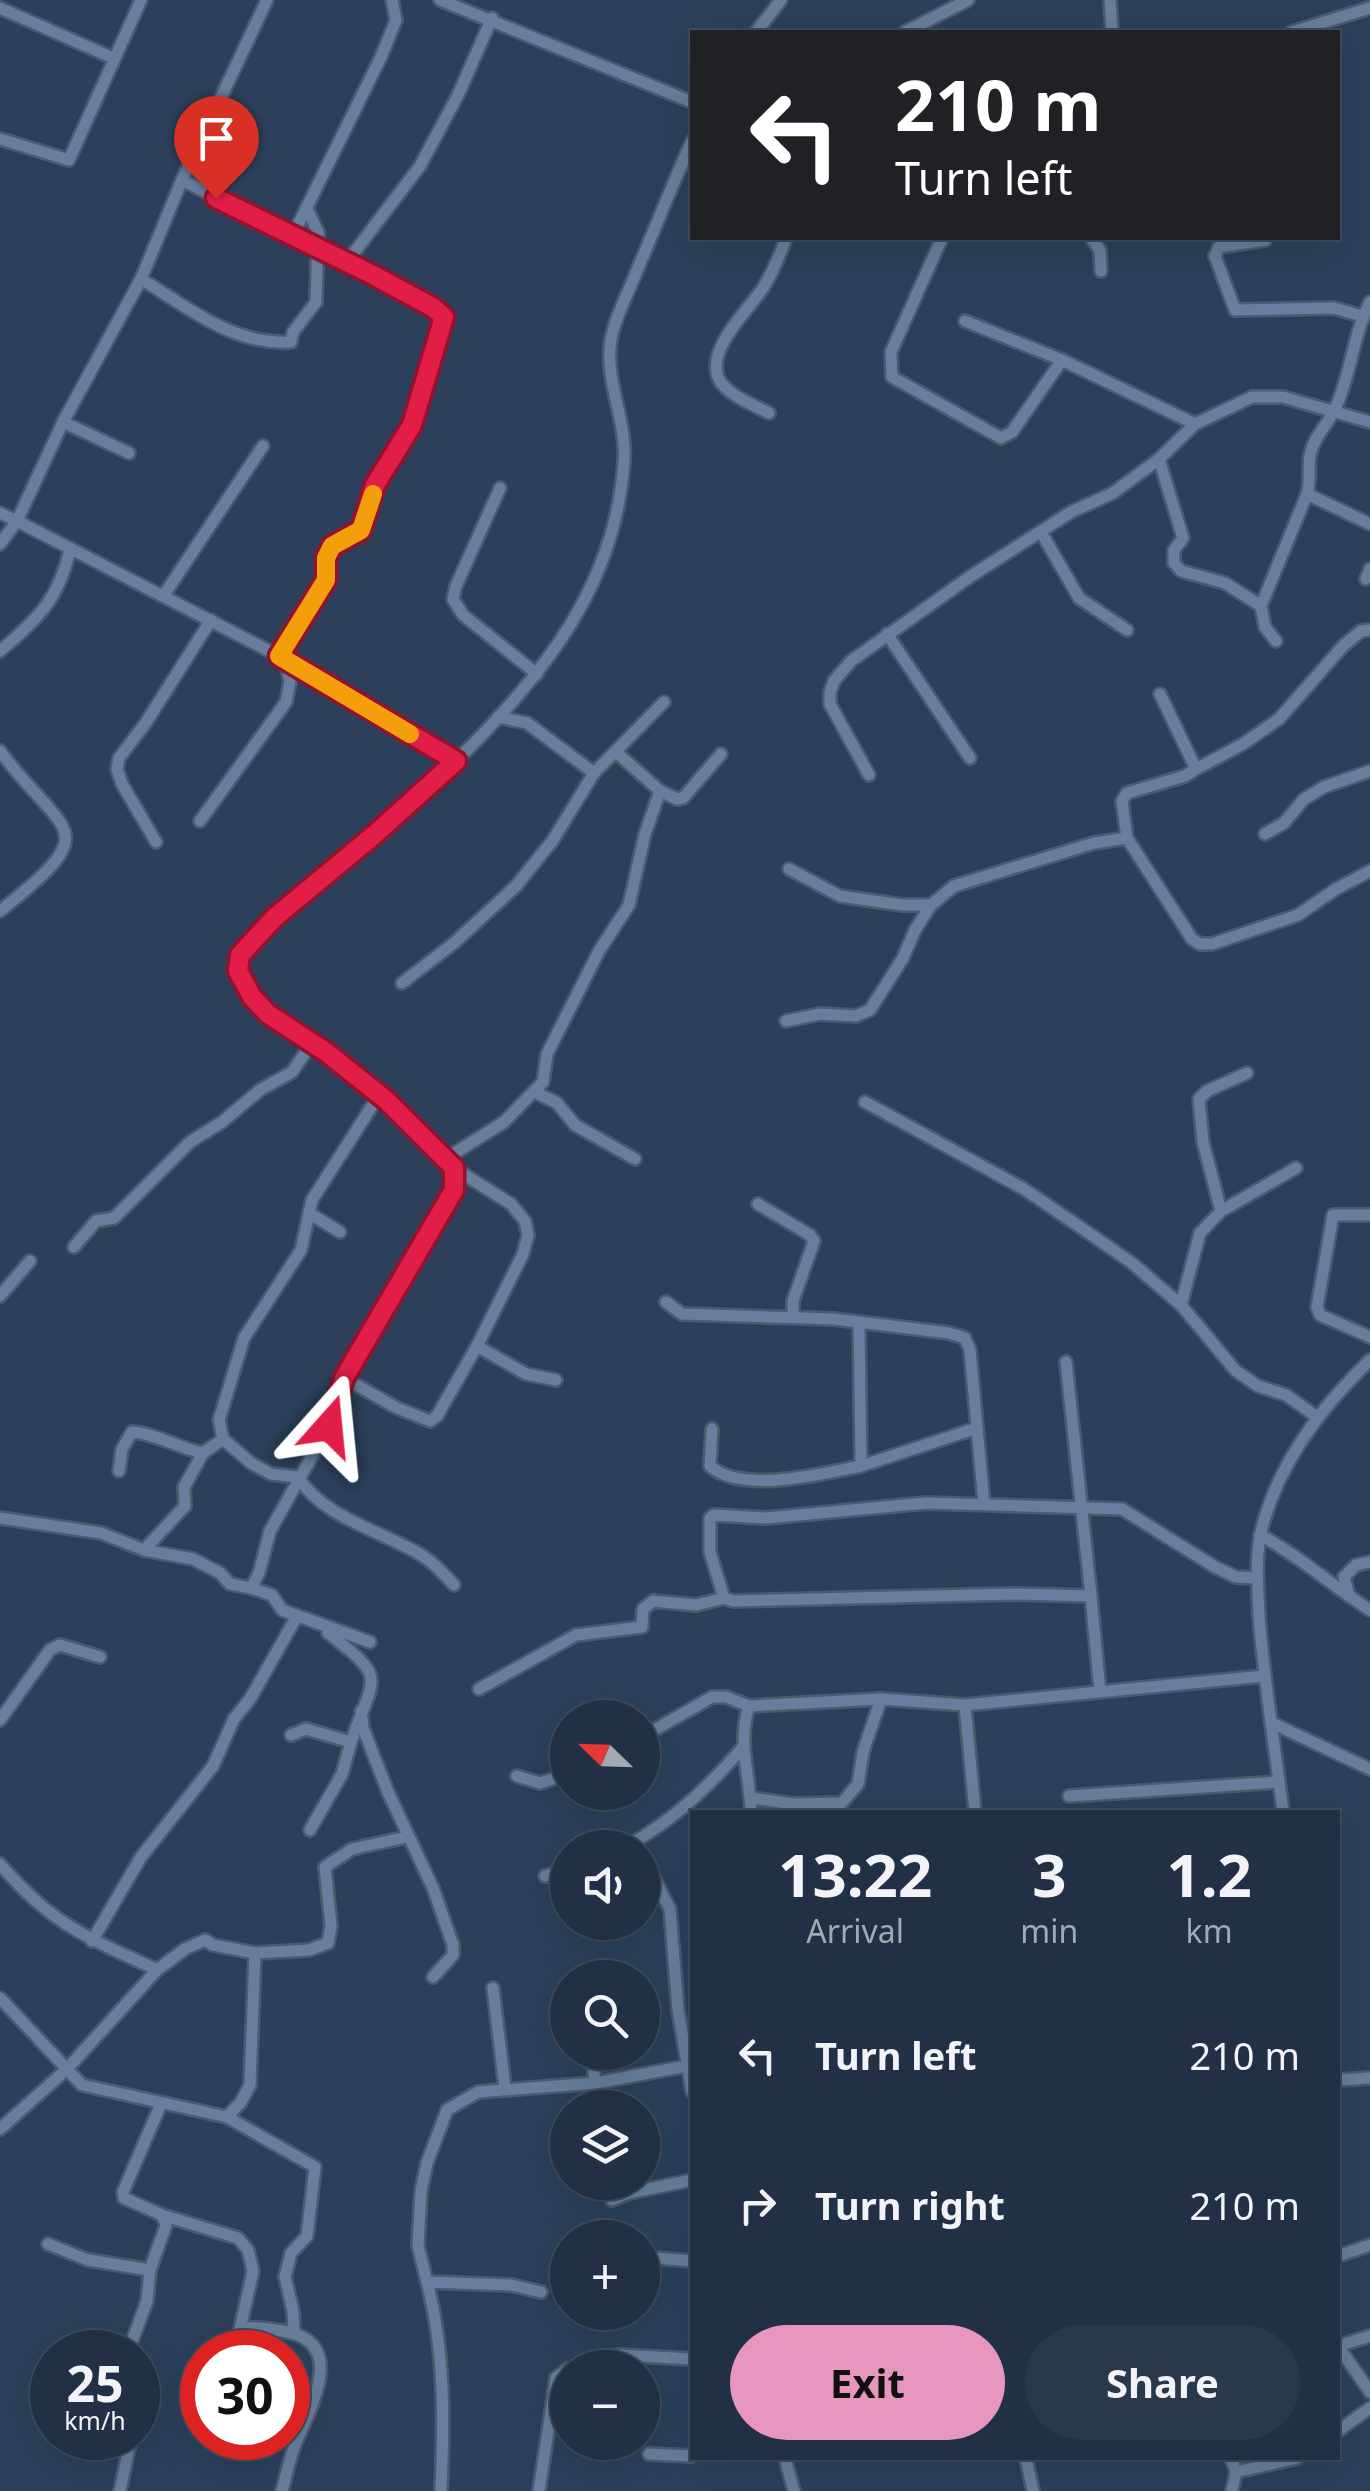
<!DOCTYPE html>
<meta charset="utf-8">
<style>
body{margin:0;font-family:"Noto Sans",sans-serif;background:#29384b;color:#f1f3f6;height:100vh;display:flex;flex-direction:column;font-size:38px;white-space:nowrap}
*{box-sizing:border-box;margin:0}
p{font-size:32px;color:#a2a9b2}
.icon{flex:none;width:55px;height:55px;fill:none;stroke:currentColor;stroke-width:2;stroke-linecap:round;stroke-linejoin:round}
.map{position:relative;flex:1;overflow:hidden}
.drawer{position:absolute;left:690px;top:1810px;width:650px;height:650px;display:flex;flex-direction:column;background:#213044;border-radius:0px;box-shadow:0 10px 40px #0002,0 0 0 2px #3e4b5d}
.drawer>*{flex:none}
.hud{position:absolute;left:690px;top:30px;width:650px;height:210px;border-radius:0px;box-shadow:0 10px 40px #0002,0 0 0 2px #3e4b5d;background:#202124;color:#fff;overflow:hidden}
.needle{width:65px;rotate:293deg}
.controls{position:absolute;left:550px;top:1700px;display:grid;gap:20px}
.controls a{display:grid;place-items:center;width:110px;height:110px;border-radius:50%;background:#213044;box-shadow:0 10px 40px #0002,0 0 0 2px #3e4b5d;font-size:50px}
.speed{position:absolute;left:30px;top:2330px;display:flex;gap:20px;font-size:50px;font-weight:700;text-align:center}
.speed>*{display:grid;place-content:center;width:130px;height:130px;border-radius:50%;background:#213044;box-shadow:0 10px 40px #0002,0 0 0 2px #3e4b5d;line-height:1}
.speed small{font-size:25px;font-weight:400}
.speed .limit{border:15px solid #d22;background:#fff;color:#111}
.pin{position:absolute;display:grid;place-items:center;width:85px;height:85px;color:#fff;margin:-102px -42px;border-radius:50% 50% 50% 0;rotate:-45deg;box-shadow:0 0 10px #0007}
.pin .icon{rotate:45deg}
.me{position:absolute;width:110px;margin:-55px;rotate:18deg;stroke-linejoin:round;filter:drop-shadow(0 0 8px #0008)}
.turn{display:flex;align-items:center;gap:35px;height:210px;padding:0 40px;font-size:45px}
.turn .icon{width:130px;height:130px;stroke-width:2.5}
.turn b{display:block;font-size:70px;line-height:85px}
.eta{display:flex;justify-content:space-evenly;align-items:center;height:170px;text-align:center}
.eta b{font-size:60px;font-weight:700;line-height:70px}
.button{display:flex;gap:20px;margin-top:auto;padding:20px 40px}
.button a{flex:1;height:115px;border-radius:60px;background:#e797bd;color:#111;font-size:40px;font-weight:700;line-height:115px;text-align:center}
.button a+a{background:#29384b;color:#f1f3f6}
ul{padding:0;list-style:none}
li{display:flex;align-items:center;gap:30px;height:150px;padding:0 40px}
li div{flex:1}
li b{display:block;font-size:38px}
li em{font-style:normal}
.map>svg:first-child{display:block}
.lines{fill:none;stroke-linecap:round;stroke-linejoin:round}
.minor-casing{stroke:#4a5b71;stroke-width:16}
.minor{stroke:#687e9c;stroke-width:11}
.route-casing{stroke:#92132f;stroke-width:25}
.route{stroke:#e11d48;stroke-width:18}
.slow{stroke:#f59e0b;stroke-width:18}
</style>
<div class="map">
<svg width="1370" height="2491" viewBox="0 0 1370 2491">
<rect width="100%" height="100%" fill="#2c405b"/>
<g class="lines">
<g class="minor-casing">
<g id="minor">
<path d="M440,0L692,102"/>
<path d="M1110,0L1112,32"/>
<path d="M0,8L113,58"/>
<path d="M756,32L781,0"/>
<path d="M905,32L968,0"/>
<path d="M1292,32L1370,8"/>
<path d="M0,139L69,160L141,0"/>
<path d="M182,180L373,275L434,308L444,317L412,425L375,485L361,529L332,545L326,559L325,580L279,656"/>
<path d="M292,237L381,57L396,20L392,0"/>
<path d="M942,238L891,352L892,377L1001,438L1012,432L1062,360L1195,424"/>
<path d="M1091,238L1100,250L1101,271"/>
<path d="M1263,238L1265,240L1219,247L1215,256L1235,310L1334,308L1362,316"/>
<path d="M347,262L420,166L458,95L492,18"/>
<path d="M141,279C189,308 232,345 291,342L293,332L316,302L318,232L307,209"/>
<path d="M965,321L1062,360"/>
<path d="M769,413C754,405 724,394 718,377C707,348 749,309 763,288C773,272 780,255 786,238"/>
<path d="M63,422L129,453"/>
<path d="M1159,459L1183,538L1174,550V563L1181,571L1225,583L1261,606"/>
<path d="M500,488L456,586L453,599L463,615L537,674"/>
<path d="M1307,494L1370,524"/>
<path d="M0,513L17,521L63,422L141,279L182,180L267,0"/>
<path d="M1041,532L1079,598L1127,630"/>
<path d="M0,544L17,521L279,656L456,761L374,835L274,918L240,955L238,971L252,997L268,1014L326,1052L386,1099L454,1168L511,1204L525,1221L528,1235L523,1254L477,1346L437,1416L430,1421L397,1408L344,1378"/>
<path d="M1366,579L1370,569"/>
<path d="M164,595L263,446"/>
<path d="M887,634L970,758"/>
<path d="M1276,641L1265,627L1261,606L1307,494C1311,480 1308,469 1310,455C1314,435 1329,424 1336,407C1351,373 1353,335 1370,302"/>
<path d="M0,651C38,619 59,599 70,549"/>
<path d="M1160,694L1196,769L1185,776L1127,793L1122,801L1127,838L1192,939L1200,944H1212L1298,915L1336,889L1370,871"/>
<path d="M498,717L527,723L594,773"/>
<path d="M0,751C65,838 107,826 0,911"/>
<path d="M616,752L660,791L677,799L683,798L721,754"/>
<path d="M456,761C542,677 616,586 624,461C627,423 607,386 610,347C612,322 629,292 638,268C656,226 673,183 692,141"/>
<path d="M1196,769L1243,744L1279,719L1343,646L1361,631L1370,630"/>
<path d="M869,775L830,704V692L834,681L851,661L971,576L1071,512L1113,493L1159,459L1195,424L1252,397H1283L1370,422"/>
<path d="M200,821L286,702L290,682L286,661"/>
<path d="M1265,834L1284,823L1304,799L1324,787L1370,771"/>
<path d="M156,842L122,784L117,769L119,758L145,724L211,620"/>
<path d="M789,869L840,896L902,905H931"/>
<path d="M402,983L454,943L516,886L553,840L594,773L664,702"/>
<path d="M786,1021L820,1014L856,1016L870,1010L903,958L915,930L931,905L954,886L1094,843L1127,838"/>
<path d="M535,1092L557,1103L575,1125L635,1159"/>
<path d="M865,1102L1024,1189L1080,1227L1132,1263L1181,1305L1236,1371L1258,1386L1286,1395L1317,1417"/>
<path d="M447,1158L504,1122L543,1082L547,1054L599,951L629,905L645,834L660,791"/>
<path d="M758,1204L810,1235L814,1241L793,1301V1317"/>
<path d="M1221,1211L1203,1142L1199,1099L1207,1091L1247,1073"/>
<path d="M309,1213L301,1250L244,1338L219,1420L223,1439L251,1463L271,1474L298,1477C323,1517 378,1530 418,1553C432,1561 443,1573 454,1585"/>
<path d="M1370,1215H1333L1317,1307L1320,1315L1370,1337"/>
<path d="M340,1232L309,1213L312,1200L379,1095"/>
<path d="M74,1247L96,1221L114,1218L190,1142L222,1122L260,1090L292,1072L312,1043"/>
<path d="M0,1296L30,1261"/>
<path d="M666,1302L682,1314L834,1319L949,1333L965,1338L970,1350L984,1504"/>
<path d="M1181,1305L1200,1233L1221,1211L1296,1168"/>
<path d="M859,1323L861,1466L977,1428"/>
<path d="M477,1346L526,1374L556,1380"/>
<path d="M712,1429L710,1466C741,1494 823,1474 861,1466"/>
<path d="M119,1471L122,1449L132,1432C154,1433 178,1448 203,1453L223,1439"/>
<path d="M0,1518L101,1533L144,1550L193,1559L220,1573L230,1584L251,1588"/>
<path d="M1260,1535C1300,1556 1332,1586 1370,1610"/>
<path d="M144,1550L185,1506L184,1487L203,1453"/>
<path d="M1091,1596L1100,1691"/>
<path d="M1349,1596L1344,1577L1356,1565L1370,1562"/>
<path d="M724,1598L710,1552V1518L714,1515L766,1518L926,1503L1122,1509L1215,1567L1236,1577L1257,1578"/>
<path d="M370,1642L282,1610L272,1595L251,1588L259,1573L270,1531L329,1426L344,1378L454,1190V1168"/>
<path d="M479,1689L576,1635L642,1627L643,1609L653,1601L696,1605L724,1598L733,1601L1012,1594L1091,1596L1066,1362"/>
<path d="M965,1705L975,1812"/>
<path d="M749,1706C737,1742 750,1775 751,1812"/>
<path d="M361,1711L363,1728L388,1792L433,1888L453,1945V1955L433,1977"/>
<path d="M0,1720L50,1650L60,1645L100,1657"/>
<path d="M1272,1723L1370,1769"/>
<path d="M291,1735L306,1729L351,1742C375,1673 388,1680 328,1633"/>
<path d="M642,1737L712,1697H726L749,1706L881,1699L965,1705L1264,1676"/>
<path d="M517,1776L540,1783L568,1774"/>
<path d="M1069,1796L1279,1782"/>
<path d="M751,1798L794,1804L842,1803L858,1784L863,1752L881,1699"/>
<path d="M1283,1812C1275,1747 1264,1682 1259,1616C1258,1588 1255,1559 1261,1532C1277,1465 1321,1407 1370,1360"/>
<path d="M310,1830L342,1774L351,1742"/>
<path d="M623,1848C669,1824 709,1787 742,1748"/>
<path d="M642,1855L670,1909L678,2010L692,2092"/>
<path d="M0,1864C52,1925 87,1937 157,1970L185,1949L205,1940L213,1945L255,1953L250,2085L241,2102L227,2117"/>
<path d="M545,1876L568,1870"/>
<path d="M92,1941L141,1857L213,1766L234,1719L250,1699L297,1616"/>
<path d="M255,1953L309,1950L328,1943L331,1926L325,1867L352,1849L407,1837"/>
<path d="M493,1988L505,2088"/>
<path d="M0,1998L82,2085L227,2117L315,2167L307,2236L291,2253L285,2277L293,2311L294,2333"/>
<path d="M592,2052L595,2083"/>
<path d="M1338,2080L1370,2078"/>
<path d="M0,2129L67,2069L157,1970"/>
<path d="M612,2200L629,2193L692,2180"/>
<path d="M162,2215L238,2238L248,2250L253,2271L240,2329C256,2326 271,2329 287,2332C349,2344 308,2412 295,2445C289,2460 286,2476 282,2491"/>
<path d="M48,2244L88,2260L150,2270"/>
<path d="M1338,2256L1370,2245"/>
<path d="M642,2257L692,2261"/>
<path d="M427,2282L418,2246L421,2191L427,2163L447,2110L478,2092L595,2083L692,2065"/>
<path d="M1338,2346L1370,2392"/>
<path d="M1338,2346L1370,2336"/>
<path d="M128,2352L147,2301L150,2270L166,2225L162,2215L124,2198L123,2192L161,2104"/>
<path d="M575,2368L619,2355L692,2359"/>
<path d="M1338,2431L1370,2408"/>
<path d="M649,2454L692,2456"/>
<path d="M785,2458L794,2491"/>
<path d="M1026,2458L1033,2491"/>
<path d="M1231,2458L1236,2472L1232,2491"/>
<path d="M1236,2472L1297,2458"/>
<path d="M120,2491L131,2438"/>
<path d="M441,2491C444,2422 445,2350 427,2282L511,2285L541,2292"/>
<path d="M539,2491L556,2378L568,2369"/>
</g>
</g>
<use href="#minor" class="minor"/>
</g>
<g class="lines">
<g class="route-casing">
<path id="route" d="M216,198L373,275L434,308L444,317L412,425L375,485L361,530L332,546L326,558V580L279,656L456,761L374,835L274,918L240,955L238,971L252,997L268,1014L326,1052L386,1100L454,1168V1190L344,1378L329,1426"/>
</g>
<use href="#route" class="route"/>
<path class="slow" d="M373,494L361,530L332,546L326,558V580L279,656L410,734"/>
</g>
</svg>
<div class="controls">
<a><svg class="needle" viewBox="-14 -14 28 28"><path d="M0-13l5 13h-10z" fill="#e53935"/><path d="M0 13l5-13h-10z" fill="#a2a9b2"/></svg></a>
<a><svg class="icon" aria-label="sound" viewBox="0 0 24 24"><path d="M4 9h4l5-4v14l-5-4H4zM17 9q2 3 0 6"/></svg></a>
<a><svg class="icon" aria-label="search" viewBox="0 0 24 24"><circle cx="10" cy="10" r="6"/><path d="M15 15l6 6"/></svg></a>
<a><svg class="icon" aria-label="layers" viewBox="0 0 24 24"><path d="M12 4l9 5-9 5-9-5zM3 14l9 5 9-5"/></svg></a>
<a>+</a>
<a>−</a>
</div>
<div class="speed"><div>25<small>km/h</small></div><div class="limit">30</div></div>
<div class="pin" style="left:216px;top:198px;background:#d93025"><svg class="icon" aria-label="arrive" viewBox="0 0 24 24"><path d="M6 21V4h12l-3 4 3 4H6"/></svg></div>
<svg class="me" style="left:329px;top:1426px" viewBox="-20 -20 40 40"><path d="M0-17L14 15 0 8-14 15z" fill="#e11d48" stroke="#fff" stroke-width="4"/></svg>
<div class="hud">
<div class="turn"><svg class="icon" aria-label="left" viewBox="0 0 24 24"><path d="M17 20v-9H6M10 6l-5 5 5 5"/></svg><div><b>210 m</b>Turn left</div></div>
</div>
<section class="drawer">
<div class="eta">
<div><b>13:22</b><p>Arrival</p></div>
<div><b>3</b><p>min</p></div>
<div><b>1.2</b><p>km</p></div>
</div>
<ul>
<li><svg class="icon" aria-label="left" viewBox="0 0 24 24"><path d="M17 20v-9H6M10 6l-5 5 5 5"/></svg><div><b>Turn left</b></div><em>210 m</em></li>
<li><svg class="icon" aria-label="right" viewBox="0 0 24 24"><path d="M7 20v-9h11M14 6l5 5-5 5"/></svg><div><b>Turn right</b></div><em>210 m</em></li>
</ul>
<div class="button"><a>Exit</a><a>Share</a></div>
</section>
</div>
